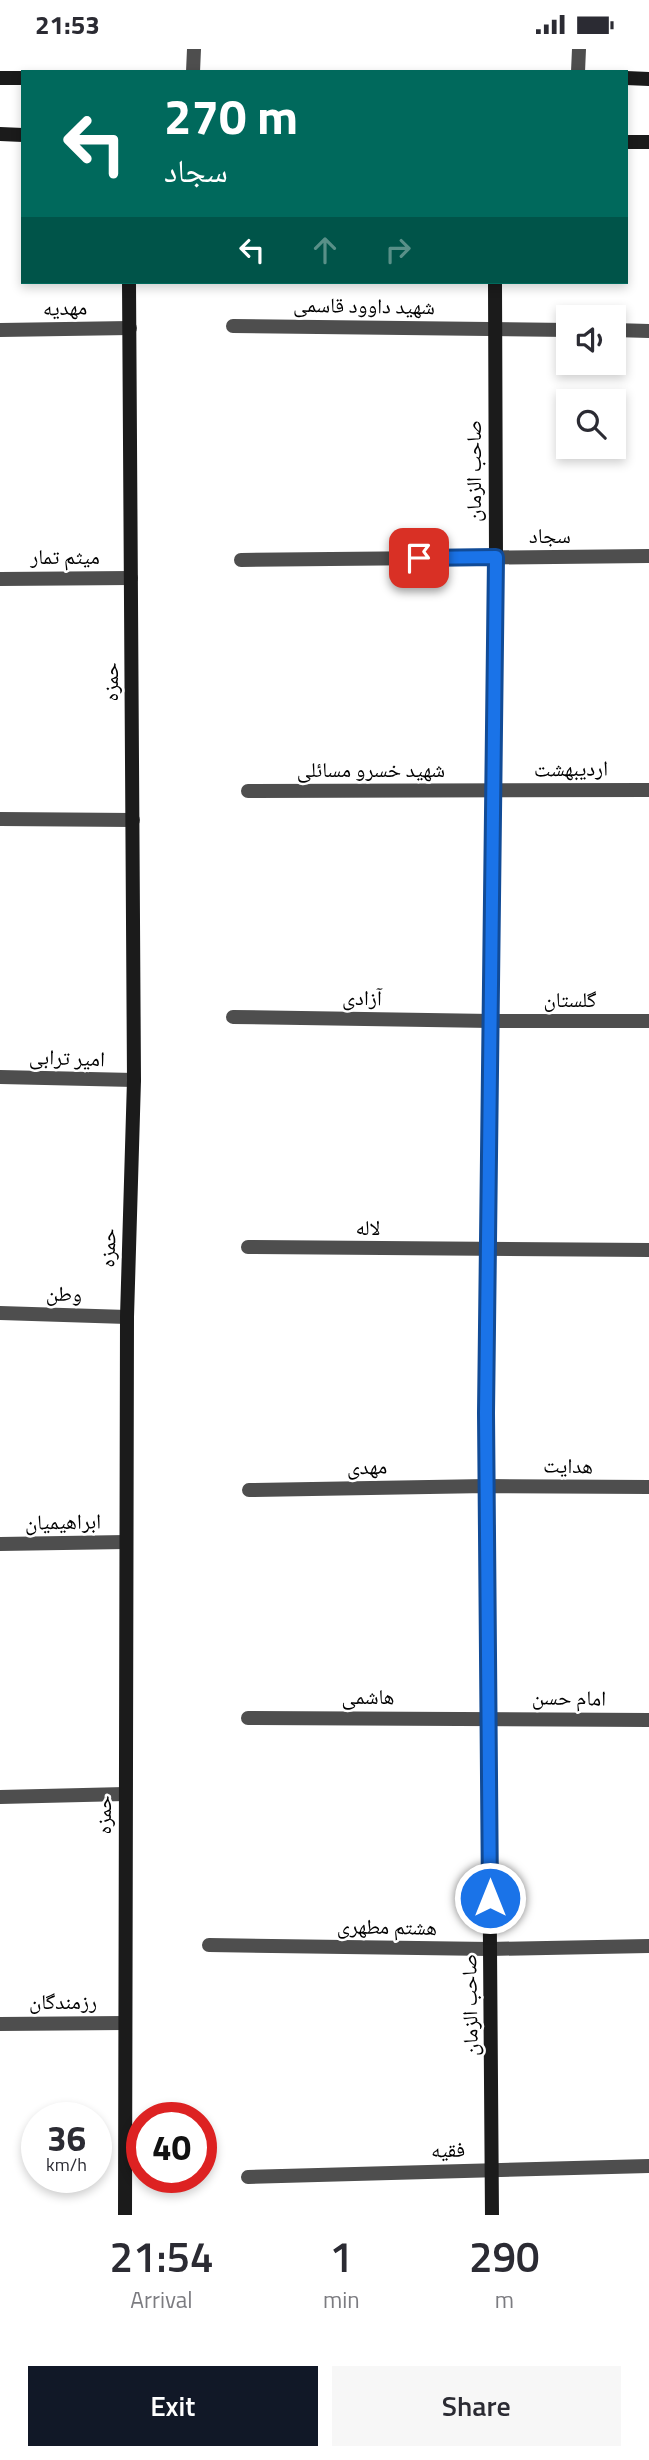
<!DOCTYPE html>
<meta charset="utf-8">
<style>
body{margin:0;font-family:"Titillium Web","Noto Naskh Arabic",sans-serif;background:#f7f7f7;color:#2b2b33;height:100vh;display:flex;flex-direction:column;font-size:26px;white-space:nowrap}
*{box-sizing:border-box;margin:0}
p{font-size:23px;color:#7c7c81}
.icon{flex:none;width:38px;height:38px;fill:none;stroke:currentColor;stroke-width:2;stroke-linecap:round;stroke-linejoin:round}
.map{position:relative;height:2166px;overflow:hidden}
.side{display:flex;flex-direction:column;background:#fff;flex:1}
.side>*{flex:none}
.guide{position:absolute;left:21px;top:21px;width:607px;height:214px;border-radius:0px;box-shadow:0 4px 10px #0003;background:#00695c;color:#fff;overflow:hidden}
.fabs{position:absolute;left:556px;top:256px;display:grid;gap:14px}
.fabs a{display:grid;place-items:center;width:70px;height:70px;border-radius:0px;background:#fff;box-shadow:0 4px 10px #0003;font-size:35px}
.speed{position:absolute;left:21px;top:2053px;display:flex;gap:14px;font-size:35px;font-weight:700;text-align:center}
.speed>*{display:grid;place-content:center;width:91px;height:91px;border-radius:50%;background:#fff;box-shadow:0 4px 10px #0003;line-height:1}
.speed small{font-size:18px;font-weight:400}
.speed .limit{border:10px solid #d22;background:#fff;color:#111}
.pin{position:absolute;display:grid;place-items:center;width:60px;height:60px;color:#fff;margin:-30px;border-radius:14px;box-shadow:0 4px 10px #0006}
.me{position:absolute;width:77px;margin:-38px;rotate:0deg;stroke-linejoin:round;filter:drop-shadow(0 0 5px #0008)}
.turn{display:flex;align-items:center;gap:24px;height:147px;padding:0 28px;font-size:32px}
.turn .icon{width:91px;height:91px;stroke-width:2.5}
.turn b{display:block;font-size:49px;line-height:60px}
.lanes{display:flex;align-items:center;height:66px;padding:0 28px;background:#0003;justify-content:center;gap:35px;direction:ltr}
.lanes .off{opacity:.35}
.eta{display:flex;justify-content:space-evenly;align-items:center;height:119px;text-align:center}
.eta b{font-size:42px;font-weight:600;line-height:49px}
.action{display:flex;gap:14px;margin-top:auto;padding:14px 28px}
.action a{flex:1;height:80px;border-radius:0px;background:#111827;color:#fff;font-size:28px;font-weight:600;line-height:80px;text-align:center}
.action a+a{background:#f7f7f7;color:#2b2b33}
.status{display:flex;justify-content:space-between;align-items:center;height:49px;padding:0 35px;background:#fff;direction:ltr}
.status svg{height:19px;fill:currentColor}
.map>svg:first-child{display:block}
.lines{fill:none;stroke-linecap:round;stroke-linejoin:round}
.street{stroke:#4e4e4e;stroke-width:14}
.secondary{stroke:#1b1b1b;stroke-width:14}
.route-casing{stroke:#114b97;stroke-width:18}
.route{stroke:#1a73e8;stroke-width:12}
.labels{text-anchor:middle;stroke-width:5;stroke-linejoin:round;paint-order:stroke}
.street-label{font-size:21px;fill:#000;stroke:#fff}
</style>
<div class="status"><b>21:53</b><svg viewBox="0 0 49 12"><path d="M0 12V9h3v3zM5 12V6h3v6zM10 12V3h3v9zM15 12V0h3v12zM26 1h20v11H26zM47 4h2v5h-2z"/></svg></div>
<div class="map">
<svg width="649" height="2166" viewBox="0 0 649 2166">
<rect width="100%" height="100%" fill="#fff"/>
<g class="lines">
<g class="street">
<path d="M193,23L194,0"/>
<path d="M578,23L579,0"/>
<path d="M233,277L569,281"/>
<path d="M0,281L130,279"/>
<path d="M614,281L649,282"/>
<path d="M241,511L649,507"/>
<path d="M0,530L131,529"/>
<path d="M248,742L649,741"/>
<path d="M0,770L133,771"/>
<path d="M233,968L491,972H649"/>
<path d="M0,1028L134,1031"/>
<path d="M248,1198L649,1201"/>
<path d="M0,1264L127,1268"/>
<path d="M249,1441L487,1437L649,1438"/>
<path d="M0,1495L126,1493"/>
<path d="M248,1669L649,1671"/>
<path d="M0,1748L125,1745"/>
<path d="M209,1896L490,1900L649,1897"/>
<path d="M0,1975L125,1974"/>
<path d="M248,2128L649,2117"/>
</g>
<g class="secondary">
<path d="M0,29H23"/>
<path d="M626,29L649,30"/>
<path d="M0,85L23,86"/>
<path d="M626,93H649"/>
<path d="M125,2166L127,1268L134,1031L129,233"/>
<path d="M492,2166L486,1364L496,508L495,233"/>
</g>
</g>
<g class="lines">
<g class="route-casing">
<path id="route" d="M419,509L496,508L486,1364L490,1849"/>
</g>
<use href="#route" class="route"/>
</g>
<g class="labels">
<g class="street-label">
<text transform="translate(364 257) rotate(1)" y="7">شهید داوود قاسمی</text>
<text transform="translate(65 259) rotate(-1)" y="7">مهدیه</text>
<text transform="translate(474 422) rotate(-90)" y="7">صاحب الزمان</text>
<text x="550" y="494">سجاد</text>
<text x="65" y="515">میثم تمار</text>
<text transform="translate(111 633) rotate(-90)" y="7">حمزه</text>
<text transform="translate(571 720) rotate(-1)" y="7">اردیبهشت</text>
<text x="371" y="728">شهید خسرو مسائلی</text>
<text transform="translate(362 949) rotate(1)" y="7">آزادی</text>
<text x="570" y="958">گلستان</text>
<text transform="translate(67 1009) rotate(2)" y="7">امیر ترابی</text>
<text transform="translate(368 1179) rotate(1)" y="7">لاله</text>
<text transform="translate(108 1199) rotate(-88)" y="7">حمزه</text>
<text transform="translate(64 1245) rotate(2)" y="7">وطن</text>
<text transform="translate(568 1417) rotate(1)" y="7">هدایت</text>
<text transform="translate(367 1418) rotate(-1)" y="7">مهدی</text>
<text transform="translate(63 1473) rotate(-1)" y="7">ابراهیمیان</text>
<text x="368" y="1655">هاشمی</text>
<text transform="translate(569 1649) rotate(1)" y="7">امام حسن</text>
<text transform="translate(104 1766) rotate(-90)" y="7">حمزه</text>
<text transform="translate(387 1878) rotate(1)" y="7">هشتم مطهری</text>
<text x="63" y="1960">رزمندگان</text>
<text transform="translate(470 1956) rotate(-91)" y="7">صاحب الزمان</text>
<text transform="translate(448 2101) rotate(-2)" y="7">فقیه</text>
</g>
</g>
</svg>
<div class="fabs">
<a><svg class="icon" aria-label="sound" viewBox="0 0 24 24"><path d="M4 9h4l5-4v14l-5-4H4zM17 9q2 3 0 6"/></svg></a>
<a><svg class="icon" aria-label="search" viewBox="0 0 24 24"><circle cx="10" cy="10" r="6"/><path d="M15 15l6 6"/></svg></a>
</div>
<div class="speed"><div>36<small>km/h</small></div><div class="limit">40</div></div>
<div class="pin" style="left:419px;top:509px;background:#d93025"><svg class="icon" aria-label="arrive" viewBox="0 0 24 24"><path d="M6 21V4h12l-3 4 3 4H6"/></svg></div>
<svg class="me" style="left:490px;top:1849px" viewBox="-20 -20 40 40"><circle r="17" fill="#1a73e8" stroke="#fff" stroke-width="3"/><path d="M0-11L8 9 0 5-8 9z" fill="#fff"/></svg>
<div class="guide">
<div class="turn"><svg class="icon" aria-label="left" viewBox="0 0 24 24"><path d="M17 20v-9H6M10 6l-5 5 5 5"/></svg><div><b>270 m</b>سجاد</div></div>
<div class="lanes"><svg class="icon" aria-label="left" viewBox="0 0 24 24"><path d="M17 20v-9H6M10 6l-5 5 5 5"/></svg><svg class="icon off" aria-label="ahead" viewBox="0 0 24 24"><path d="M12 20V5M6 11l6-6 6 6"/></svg><svg class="icon off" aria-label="right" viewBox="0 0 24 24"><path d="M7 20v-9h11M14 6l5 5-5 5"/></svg></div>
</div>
</div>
<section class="side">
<div class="eta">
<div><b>21:54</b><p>Arrival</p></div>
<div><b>1</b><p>min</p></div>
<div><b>290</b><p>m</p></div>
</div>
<div class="action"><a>Exit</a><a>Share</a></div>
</section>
